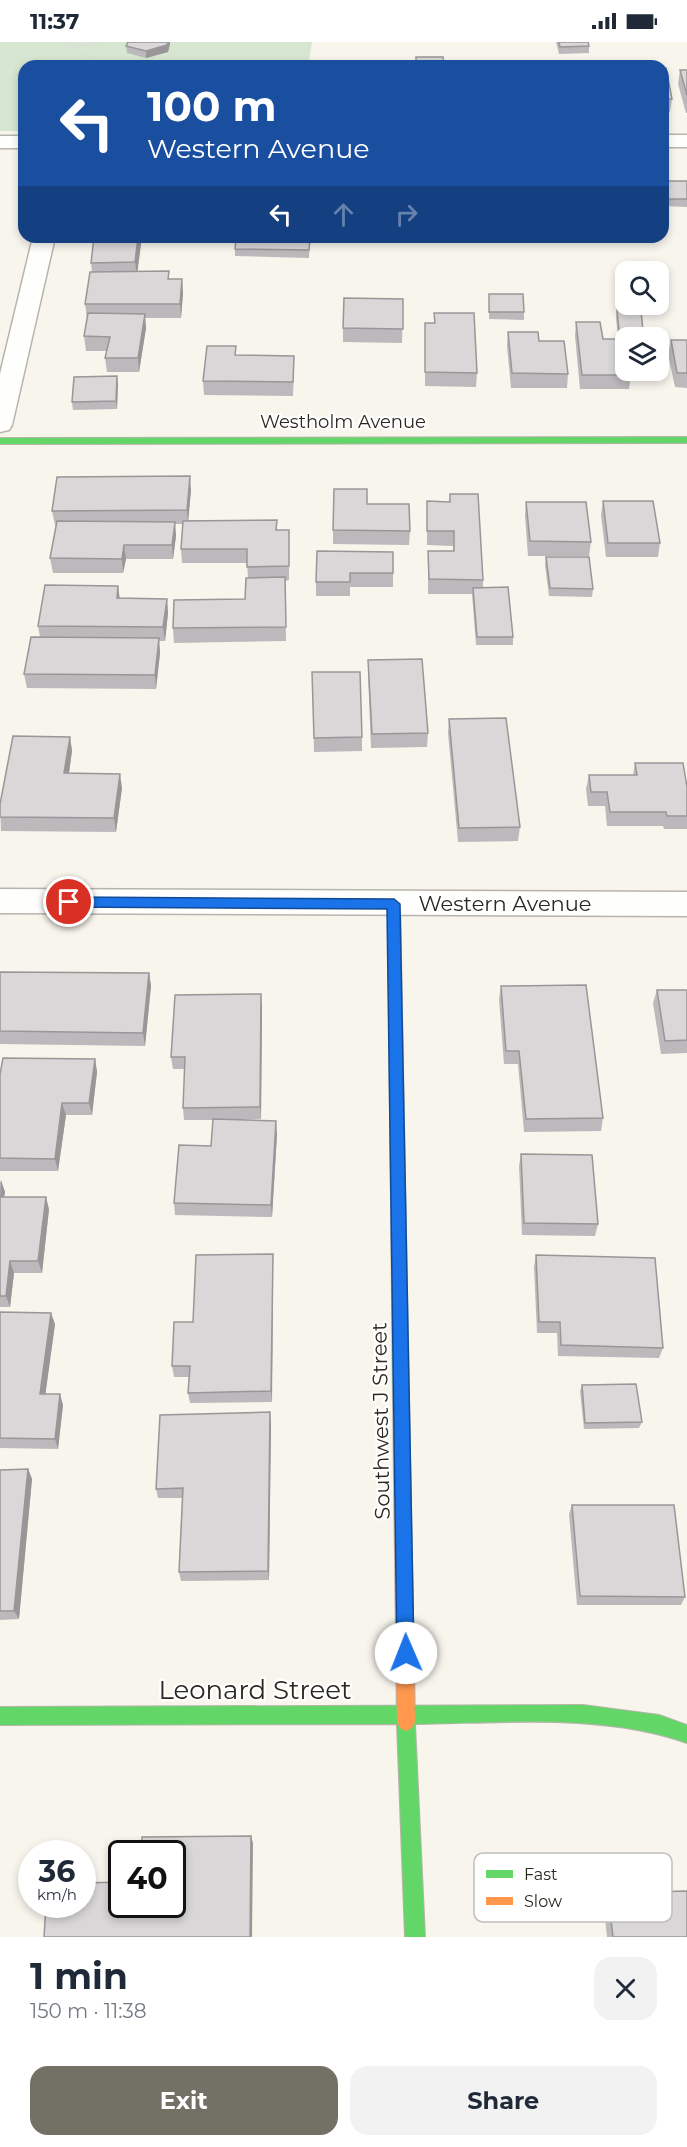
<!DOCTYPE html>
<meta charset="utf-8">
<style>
body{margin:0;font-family:Montserrat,sans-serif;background:#f2f2f3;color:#1f2937;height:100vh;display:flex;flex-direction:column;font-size:22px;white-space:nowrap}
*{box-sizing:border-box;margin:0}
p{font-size:20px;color:#747a83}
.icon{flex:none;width:33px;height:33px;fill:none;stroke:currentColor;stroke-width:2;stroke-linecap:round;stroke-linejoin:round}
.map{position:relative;height:1895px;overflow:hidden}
.side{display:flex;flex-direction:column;background:#fff;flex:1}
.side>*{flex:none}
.top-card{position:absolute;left:18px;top:18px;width:651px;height:183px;border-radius:18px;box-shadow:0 3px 9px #0003;background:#1a4fa0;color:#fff;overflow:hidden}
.tools{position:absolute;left:615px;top:219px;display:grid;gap:12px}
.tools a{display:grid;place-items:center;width:54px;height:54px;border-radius:12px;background:#fff;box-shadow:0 3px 9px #0003;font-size:30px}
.speed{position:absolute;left:18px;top:1798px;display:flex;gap:12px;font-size:30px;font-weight:700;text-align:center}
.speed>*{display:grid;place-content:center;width:78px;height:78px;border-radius:50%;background:#fff;box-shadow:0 3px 9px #0003;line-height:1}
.speed small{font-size:15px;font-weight:400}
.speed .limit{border:3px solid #111;border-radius:9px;background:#fff;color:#111}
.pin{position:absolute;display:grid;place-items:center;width:51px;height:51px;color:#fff;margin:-26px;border:3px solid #fff;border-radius:50%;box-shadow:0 2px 6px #0007}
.me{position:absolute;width:66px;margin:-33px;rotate:359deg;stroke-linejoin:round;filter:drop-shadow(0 0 4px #0008)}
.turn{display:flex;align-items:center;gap:21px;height:126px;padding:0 30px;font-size:27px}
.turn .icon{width:78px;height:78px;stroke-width:2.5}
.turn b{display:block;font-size:42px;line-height:51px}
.lanes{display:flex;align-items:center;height:57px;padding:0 30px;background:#0003;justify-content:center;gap:30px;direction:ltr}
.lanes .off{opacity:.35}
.round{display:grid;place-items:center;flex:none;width:63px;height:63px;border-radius:18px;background:#f2f2f3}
.overview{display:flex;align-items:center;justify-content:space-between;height:102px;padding:0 30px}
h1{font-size:36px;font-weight:700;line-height:45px}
.button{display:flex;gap:12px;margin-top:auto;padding:12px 30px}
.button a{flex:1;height:69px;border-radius:18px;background:#737066;color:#fff;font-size:24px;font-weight:700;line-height:69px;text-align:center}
.button a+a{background:#f2f2f3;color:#1f2937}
.status{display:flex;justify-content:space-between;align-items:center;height:42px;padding:0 30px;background:#fff;direction:ltr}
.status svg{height:16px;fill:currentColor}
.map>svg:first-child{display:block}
.green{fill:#d6e6d0}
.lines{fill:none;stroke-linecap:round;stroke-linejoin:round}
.street-casing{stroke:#b7b4ac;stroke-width:3}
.fast-casing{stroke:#b7b4ac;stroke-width:2}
.slow-casing{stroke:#b7b4ac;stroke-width:2}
.path{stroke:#dcdbd8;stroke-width:2;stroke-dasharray:3 2;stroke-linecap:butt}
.street{fill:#fefefc;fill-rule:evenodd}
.fast{fill:#63d668;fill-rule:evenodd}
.slow{fill:#ff974d;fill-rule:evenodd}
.wall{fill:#bbb9bb}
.shaded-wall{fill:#999698}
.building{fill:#dad7d9;stroke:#999698;stroke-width:1.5}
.route{fill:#1a73e8;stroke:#114b97;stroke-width:1.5}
.labels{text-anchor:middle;stroke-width:4.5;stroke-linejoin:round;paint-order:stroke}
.far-street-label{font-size:18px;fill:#2b281e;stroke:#fff}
.street-label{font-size:21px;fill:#2b281e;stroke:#fff}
.near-street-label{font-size:26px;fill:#2b281e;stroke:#fff}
.key{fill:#fff;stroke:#bfbebc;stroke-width:1.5}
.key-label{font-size:16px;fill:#2b281e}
</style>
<div class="status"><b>11:37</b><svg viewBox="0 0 49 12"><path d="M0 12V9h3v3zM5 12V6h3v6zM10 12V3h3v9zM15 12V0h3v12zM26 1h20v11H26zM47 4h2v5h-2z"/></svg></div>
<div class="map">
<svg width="687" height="1895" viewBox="0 0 687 1895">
<rect width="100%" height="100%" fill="#f8f5ed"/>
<path class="green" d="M0,0H312L308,24H24V89H0Z"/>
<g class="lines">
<g class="street-casing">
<g id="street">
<rect x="663" y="93" width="24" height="12"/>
<rect x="0" y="94" width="24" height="12"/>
<path d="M33,195H55L12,383L9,388L0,390V332Z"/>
<path d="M0,847L687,850V874L0,871Z"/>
</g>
</g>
<g class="fast-casing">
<g id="fast">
<path d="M687,395V401L0,402V396Z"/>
<path d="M394,857L400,862L409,1359L407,1364L401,1367L395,1364L393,1359L388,862Z"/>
<path d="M583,1663L659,1673L687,1683V1701C603,1671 503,1681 415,1682L425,1895H405L397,1682L0,1683V1665Z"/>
</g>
</g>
<g class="slow-casing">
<path id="slow" d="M401,1351L407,1354L409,1359L415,1680L412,1686L406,1689L400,1686L397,1680L393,1359L395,1354Z"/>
</g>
<g class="path">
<path d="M67,0L71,5"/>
<path d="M99,0L71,5L111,24"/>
</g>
<use href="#street" class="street"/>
<use href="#fast" class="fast"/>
<use href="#slow" class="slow"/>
</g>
<g class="wall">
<path d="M128,0H170V2L168,10L146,16L127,11L126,4Z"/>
<path d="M556,0H588L589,4V11L559,12Z"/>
<path d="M663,26L672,57L670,70H663Z"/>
<path d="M680,28H687V71H686L678,42Z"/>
<path d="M663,139H687V165L663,164Z"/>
<path d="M94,195H174V197H140L141,202L137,229H169V237H182L183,251L181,276H145L146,286L139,330H107L105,316L107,309H86L84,294L87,277L85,262L92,230L91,221Z"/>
<path d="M310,195L309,216L235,214V207Z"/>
<path d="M410,195H435V196Z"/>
<path d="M603,195H627L626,198H604Z"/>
<path d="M489,252L524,270V278L489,277Z"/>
<path d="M403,257L402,301L343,300V286Z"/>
<path d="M617,268L643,288L642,296H618L616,276Z"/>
<path d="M434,271L477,331L476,345L425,344V281H434Z"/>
<path d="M576,280L603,297L631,333L629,347H580L575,294Z"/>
<path d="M508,290L568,332L567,346H511L507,304Z"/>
<path d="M671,298H687V346L675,345L668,312Z"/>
<path d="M236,313L294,328L293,354L204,353L203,339Z"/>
<path d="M118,342L117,367L73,368L72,360Z"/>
<path d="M191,448L188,478H277V488H289V538L285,539L286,599L174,601L173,586L245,557L248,536L247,521H182L181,507L183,482H175L176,494L173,517H126L123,531H53L50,516L56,483H55L52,469Z"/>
<path d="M450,452L483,538V546L513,595V603H476L472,552H428V509H453V504L427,503V459L449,460Z"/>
<path d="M603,459L660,501L658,515H606L601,473Z"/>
<path d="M526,460L591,500L589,514H528L525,474Z"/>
<path d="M333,488L410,489L409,503L333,502Z"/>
<path d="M393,510V545H350V554H316V540Z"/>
<path d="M546,515L593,547L592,555L549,554L545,523Z"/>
<path d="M120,556L167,557L168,571L165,599H159L160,611L156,647L27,646L24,632L40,595L38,584Z"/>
<path d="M368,618L428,691L427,705L371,706L368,633Z"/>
<path d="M312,630L362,695V709L314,710Z"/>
<path d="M449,677L520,785L518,799L458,800L448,691Z"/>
<path d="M70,695L72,709L69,731L122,746L116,790L1,789L0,762Z"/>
<path d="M635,721L687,745V787H664L663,784H607L605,764H588L586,747L589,733H633Z"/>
<path d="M0,930L149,931L151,944L145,1004L0,1002Z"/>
<path d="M501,944L603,1076L601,1089L524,1090L518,1022H504L499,957Z"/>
<path d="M657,948H687V1011L661,1012L653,961Z"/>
<path d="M262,965L261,1077L220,1078L277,1092L272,1175L175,1173L174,1161L211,1104L213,1078H184L183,1066L185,1027H173L171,1015Z"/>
<path d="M95,1017L97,1030L92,1073H66L58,1129H0V1032Z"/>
<path d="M521,1112L598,1182L595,1194L522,1193L519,1124Z"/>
<path d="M0,1138L5,1150L4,1155L49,1167L42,1231H14L10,1265H0Z"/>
<path d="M273,1212V1224L272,1360L190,1361L188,1351L189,1335H174L172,1324L193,1280Z"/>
<path d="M536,1213L663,1306L659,1316L558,1314L557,1291H537L534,1225Z"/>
<path d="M0,1270L55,1282L45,1352L63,1363L58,1407L0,1406Z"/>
<path d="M582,1343L642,1380L639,1386L584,1387L580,1349Z"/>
<path d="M271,1381L269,1538L181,1539L179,1530L182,1456H158L156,1447Z"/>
<path d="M28,1427L32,1437L19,1577L0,1578V1428Z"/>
<path d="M572,1463L685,1555L681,1563H577L569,1472Z"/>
<path d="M608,1851L687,1895H607L603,1858Z"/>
</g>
<g class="shaded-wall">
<path d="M168,0H170V2L168,10L146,16V9Z"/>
<path d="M138,195H140L141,202L137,234L135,220Z"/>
<path d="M182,237L183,251L181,276L180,262Z"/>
<path d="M145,272L146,286L139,330L138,316Z"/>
<path d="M117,334L118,342L117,367L116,359Z"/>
<path d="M190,434L191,448L188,482L187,468Z"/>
<path d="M175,480L176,494L173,517L172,503Z"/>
<path d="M124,503L126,517L123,531L122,517Z"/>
<path d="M118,544L120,558L117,556Z"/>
<path d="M167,557L168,571L165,599L163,585Z"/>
<path d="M159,596L160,611L156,647L155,633Z"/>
<path d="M70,695L72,709L67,745L64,731Z"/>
<path d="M120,732L122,746L116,790L114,776Z"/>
<path d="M149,931L151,944L145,1004L143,991Z"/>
<path d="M261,952L262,965L261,1077L260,1065Z"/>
<path d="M95,1017L97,1030L92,1073L89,1061Z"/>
<path d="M62,1061L66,1073L58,1129L55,1117Z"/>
<path d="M276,1079L277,1092L272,1175L271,1163Z"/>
<path d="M1,1138L5,1150L2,1167L0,1160Z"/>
<path d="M46,1155L49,1167L42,1231L38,1219Z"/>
<path d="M273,1212V1224L272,1360L271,1349Z"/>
<path d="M10,1219L14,1231L10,1265L6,1254Z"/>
<path d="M51,1271L55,1282L44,1363L40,1352Z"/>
<path d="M60,1352L63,1363L58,1407L55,1397Z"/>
<path d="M270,1370L271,1381L269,1538L268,1529Z"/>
<path d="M28,1427L32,1437L19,1577L14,1569Z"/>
<path d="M251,1794L253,1801L252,1895H250Z"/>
</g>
<g class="building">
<path d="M128,0H168L167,3L146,9L126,4Z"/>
<path d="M559,0H588L589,4L560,5Z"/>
<path d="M416,15H443L444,22H463V24H416Z"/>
<rect x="545" y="23" width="51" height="1"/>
<path d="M663,26H666L672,57H663Z"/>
<path d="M680,28H687V53Z"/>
<rect x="663" y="139" width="24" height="18"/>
<path d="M94,195H138L135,220L91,221Z"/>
<path d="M236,195H310L309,208L235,207Z"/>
<path d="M169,229L168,237H182L180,262H85L90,230Z"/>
<path d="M489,252H523L524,270H489Z"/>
<path d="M344,256L403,257V287L343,286Z"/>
<path d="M617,268L641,269L643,288H619Z"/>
<path d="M88,271L145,272L138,316H105L110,295L84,294Z"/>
<path d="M434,271H474L477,331L425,330V281H435Z"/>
<path d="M576,280H600L603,297H626V328H630L631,333H582Z"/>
<path d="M508,290H538L539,299H564L568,332L512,331Z"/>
<path d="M671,298H687V331H677Z"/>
<path d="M207,304H236L235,313L294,314L293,340L203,339Z"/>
<path d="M117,334L116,359L72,360L74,335Z"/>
<path d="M190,434L187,468L52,469L57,435Z"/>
<path d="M334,447H367V462H409L410,489L333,488Z"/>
<path d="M450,452H478L483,538L429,537L428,509H454V489H427V459L450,460Z"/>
<path d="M603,459H653L660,501H608Z"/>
<path d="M526,460H586L591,500L530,499Z"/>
<path d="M277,478L276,488H289V524L247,525V507H181L183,479Z"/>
<path d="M57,479L175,480L172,503H124L122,517L50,516Z"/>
<path d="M317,509L393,510V531H350V540H316Z"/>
<path d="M546,515H589L593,547L550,546Z"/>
<path d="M285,535L286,585L173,586L174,558L245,557L246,536Z"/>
<path d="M45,543L118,544L117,556L167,557L163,585L38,584Z"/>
<path d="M508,545L513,595H477L473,546Z"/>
<path d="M31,595L159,596L155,633L24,632Z"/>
<path d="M422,617L428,691L372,692L368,618Z"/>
<path d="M312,630H360L362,695L314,696Z"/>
<path d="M506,676L520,785L459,786L449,677Z"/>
<path d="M13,694L70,695L64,731L120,732L114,776L0,775V762Z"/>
<path d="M635,721H683L687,745V774H667L666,770H610L607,750H591L589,733H637Z"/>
<path d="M0,930L149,931L143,991L0,989Z"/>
<path d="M586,943L603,1076L526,1077L519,1009H506L501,944Z"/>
<path d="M657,948H687V998L665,999Z"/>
<path d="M261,952L260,1065L183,1066L185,1015H171L175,953Z"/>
<path d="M3,1016L95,1017L89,1061H62L55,1117L0,1116V1032Z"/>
<path d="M213,1077L276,1079L271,1163L174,1161L179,1103L211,1104Z"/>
<path d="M521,1112L592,1113L598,1182L524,1181Z"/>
<path d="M0,1155H46L38,1219H10L6,1254H0Z"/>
<path d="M273,1212L271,1349L188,1351L190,1324H172L174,1280H193L196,1213Z"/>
<path d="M536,1213L655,1216L663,1306L561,1303L560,1280H539Z"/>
<path d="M0,1270L51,1271L40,1352H60L55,1397L0,1396Z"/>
<path d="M636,1342L642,1380L585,1381L582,1343Z"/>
<path d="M270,1370L268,1529L179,1530L183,1446L156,1447L160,1373Z"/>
<path d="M28,1427L14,1569H0V1428Z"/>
<path d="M572,1463H674L685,1555L580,1554Z"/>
<path d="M251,1794L250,1895H44L46,1863H82V1841L122,1840V1863H172V1812H141L142,1795Z"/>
<path d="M687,1849V1895H613L608,1851Z"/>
</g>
<path class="route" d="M69,855L394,857L400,862L414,1611L412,1617L406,1620L399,1617L397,1611L387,867L69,865L63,860Z"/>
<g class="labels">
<g class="far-street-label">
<text x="343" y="386">Westholm Avenue</text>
</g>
<g class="street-label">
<text x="505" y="869">Western Avenue</text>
<text transform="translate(381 1379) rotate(-91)" y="7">Southwest J Street</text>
</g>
<g class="near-street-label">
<text x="255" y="1657">Leonard Street</text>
</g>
</g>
<rect x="474" y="1811" width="198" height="69" rx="9" class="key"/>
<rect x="486" y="1828" width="27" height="8" fill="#63d668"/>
<rect x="486" y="1855" width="27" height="8" fill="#ff974d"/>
<g class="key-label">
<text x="524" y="1838">Fast</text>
<text x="524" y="1865">Slow</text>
</g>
</svg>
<div class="tools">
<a><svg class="icon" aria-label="search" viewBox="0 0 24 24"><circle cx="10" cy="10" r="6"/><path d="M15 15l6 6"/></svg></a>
<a><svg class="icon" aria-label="layers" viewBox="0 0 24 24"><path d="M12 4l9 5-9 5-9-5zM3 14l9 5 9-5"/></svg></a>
</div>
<div class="speed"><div>36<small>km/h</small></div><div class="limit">40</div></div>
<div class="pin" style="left:69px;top:860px;background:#d93025"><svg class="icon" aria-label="arrive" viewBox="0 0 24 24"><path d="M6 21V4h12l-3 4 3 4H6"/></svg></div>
<svg class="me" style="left:406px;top:1611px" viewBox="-20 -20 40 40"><circle r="19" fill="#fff"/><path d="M0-13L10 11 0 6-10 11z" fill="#1a73e8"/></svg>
<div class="top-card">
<div class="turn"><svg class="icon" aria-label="left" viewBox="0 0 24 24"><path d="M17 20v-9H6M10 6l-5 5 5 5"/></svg><div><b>100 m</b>Western Avenue</div></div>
<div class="lanes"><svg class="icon" aria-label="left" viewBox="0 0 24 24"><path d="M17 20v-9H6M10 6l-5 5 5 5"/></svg><svg class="icon off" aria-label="ahead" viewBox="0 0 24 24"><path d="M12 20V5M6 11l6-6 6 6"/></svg><svg class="icon off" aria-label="right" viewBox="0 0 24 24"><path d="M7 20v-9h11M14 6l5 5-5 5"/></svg></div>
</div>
</div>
<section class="side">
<div class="overview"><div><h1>1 min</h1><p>150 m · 11:38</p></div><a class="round"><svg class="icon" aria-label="close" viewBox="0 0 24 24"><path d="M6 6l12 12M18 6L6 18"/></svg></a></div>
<div class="button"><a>Exit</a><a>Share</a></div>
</section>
